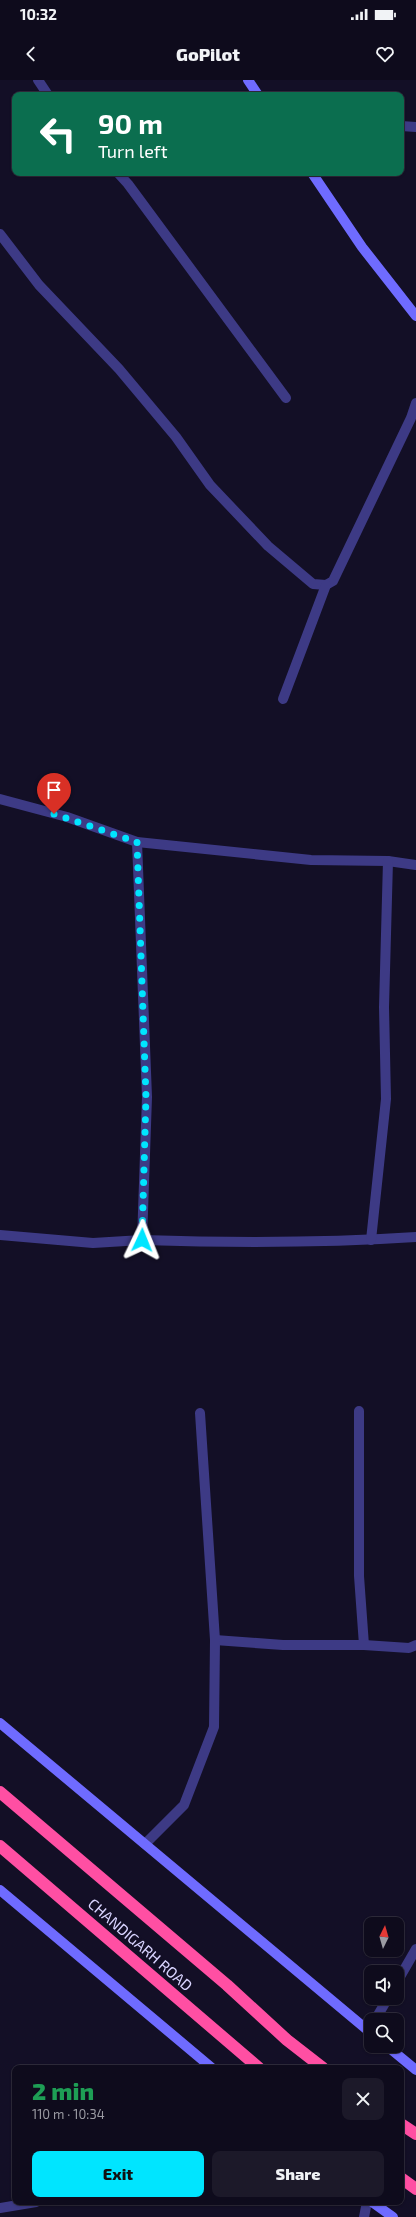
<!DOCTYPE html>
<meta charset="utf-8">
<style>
body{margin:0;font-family:"Exo 2",sans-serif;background:#1c1929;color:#f1f3f6;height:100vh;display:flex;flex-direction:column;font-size:15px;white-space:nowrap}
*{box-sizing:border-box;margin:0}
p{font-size:13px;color:#9b9ba3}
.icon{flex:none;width:22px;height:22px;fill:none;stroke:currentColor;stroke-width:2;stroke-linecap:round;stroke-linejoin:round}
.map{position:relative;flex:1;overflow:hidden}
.sheet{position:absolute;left:12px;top:1985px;width:392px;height:140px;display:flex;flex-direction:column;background:#0e0b1c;border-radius:8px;box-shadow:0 1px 3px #0004,0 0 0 1px #2e2b3b}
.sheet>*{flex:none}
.top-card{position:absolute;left:12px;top:12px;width:392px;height:84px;border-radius:8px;box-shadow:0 1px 3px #0004,0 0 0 1px #2e2b3b;background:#0b6e4f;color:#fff;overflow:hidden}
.needle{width:26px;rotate:5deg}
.fabs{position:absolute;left:364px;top:1837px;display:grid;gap:8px}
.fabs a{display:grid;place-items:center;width:40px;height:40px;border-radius:8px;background:#0e0b1c;box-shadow:0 1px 3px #0004,0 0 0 1px #2e2b3b;font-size:20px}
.pin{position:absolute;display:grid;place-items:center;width:34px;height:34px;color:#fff;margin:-41px -17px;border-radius:50% 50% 50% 0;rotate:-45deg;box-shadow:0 0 4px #0007}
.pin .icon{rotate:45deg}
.me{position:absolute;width:44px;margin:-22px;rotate:2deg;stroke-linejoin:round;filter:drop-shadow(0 0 3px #0008)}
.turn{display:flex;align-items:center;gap:14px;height:84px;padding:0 20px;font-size:18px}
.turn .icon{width:52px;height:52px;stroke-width:2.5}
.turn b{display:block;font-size:28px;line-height:34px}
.round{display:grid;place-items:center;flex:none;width:42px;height:42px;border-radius:8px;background:#1c1929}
.headline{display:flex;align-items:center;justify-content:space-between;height:68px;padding:0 20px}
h1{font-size:24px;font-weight:800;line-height:30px;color:#1e9e55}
.button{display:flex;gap:8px;margin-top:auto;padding:8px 20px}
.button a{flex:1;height:46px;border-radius:8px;background:#00e5ff;color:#111;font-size:16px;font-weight:800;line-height:46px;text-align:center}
.button a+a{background:#1c1929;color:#f1f3f6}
.status{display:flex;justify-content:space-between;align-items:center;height:28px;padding:0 20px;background:#0e0b1c;direction:ltr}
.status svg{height:11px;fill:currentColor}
header{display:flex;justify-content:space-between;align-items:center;height:52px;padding:0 20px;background:#0e0b1c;font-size:18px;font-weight:800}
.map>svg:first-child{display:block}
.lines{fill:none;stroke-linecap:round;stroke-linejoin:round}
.lane{stroke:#3d3a85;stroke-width:10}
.street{stroke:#3d3a85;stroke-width:10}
.secondary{stroke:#6f6bff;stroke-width:10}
.highway{stroke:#ff4fa3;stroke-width:12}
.route{stroke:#00e5ff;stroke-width:7;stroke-dasharray:0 12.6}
.labels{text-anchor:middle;stroke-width:4;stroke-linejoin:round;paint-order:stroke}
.street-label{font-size:15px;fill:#d9d4ff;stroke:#130f26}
</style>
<div class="status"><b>10:32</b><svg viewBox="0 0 49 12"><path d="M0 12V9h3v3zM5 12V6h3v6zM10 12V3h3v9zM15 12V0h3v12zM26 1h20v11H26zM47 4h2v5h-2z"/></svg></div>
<header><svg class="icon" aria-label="back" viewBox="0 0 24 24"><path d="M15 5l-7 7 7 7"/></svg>GoPilot<svg class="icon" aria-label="heart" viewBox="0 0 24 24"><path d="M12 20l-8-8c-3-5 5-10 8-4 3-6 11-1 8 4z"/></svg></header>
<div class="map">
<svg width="416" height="2137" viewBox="0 0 416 2137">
<rect width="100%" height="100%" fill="#130f26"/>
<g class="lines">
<path class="lane" d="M364,2137L367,2122"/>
<g class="street">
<path d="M38,0L48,15"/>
<path d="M401,46L416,47"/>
<path d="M118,93L128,104L286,318"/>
<path d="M0,154L39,205L119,289L176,357L210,405L268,466L313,504L326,505L333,501L411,338L416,323"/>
<path d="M283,619L326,505"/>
<path d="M0,719L67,737L137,762L147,1017L142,1160L93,1163L0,1155"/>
<path d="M137,762L311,780L388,781L416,785"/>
<path d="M142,1160C234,1163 325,1163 416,1157"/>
<path d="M371,1160L386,1019L384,927L388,781"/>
<path d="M359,1331V1496L364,1565"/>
<path d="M215,1560L283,1565H364L409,1568L416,1565"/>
<path d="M145,1764L184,1725L214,1647L215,1560L200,1333"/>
<path d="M397,1902L416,1869"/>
<path d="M375,1940L388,1918"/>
<path d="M0,2128L36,2122"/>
</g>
<g class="secondary">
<path d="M248,0L258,15"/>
<path d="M312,93L362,167L416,236"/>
<path d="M0,1643L371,1953"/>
<path d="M0,1810L212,1988"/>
<path d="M387,1966L416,1990"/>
<path d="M372,2122L393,2137"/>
</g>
<g class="highway">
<path d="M0,1712L227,1905L287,1960L323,1988"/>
<path d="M0,1766L259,1988"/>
<path d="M401,2044L416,2054"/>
<path d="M401,2098L416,2109"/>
</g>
</g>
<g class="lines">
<path class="route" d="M54,734L137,762L146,1017L142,1160"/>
</g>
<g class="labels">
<g class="street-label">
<text transform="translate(140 1865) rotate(41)" y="5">CHANDIGARH ROAD</text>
</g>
</g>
</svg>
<div class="fabs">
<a><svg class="needle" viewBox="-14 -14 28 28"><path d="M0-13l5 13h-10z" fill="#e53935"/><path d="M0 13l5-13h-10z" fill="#9b9ba3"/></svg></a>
<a><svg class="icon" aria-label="sound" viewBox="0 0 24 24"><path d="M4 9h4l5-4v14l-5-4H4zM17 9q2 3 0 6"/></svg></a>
<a><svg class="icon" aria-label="search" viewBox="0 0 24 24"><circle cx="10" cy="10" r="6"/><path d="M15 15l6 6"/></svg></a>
</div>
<div class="pin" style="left:54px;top:734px;background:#d93025"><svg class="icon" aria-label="arrive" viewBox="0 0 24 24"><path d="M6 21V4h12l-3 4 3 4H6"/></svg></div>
<svg class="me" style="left:142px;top:1160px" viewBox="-20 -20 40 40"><path d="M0-17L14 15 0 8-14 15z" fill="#00e5ff" stroke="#fff" stroke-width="4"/></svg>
<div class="top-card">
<div class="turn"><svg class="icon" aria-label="left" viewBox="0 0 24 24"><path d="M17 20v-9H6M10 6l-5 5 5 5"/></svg><div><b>90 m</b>Turn left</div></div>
</div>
<section class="sheet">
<div class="headline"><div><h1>2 min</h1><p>110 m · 10:34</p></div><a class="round"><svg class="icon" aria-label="close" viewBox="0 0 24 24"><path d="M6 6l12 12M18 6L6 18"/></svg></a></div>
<div class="button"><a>Exit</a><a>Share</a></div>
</section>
</div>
